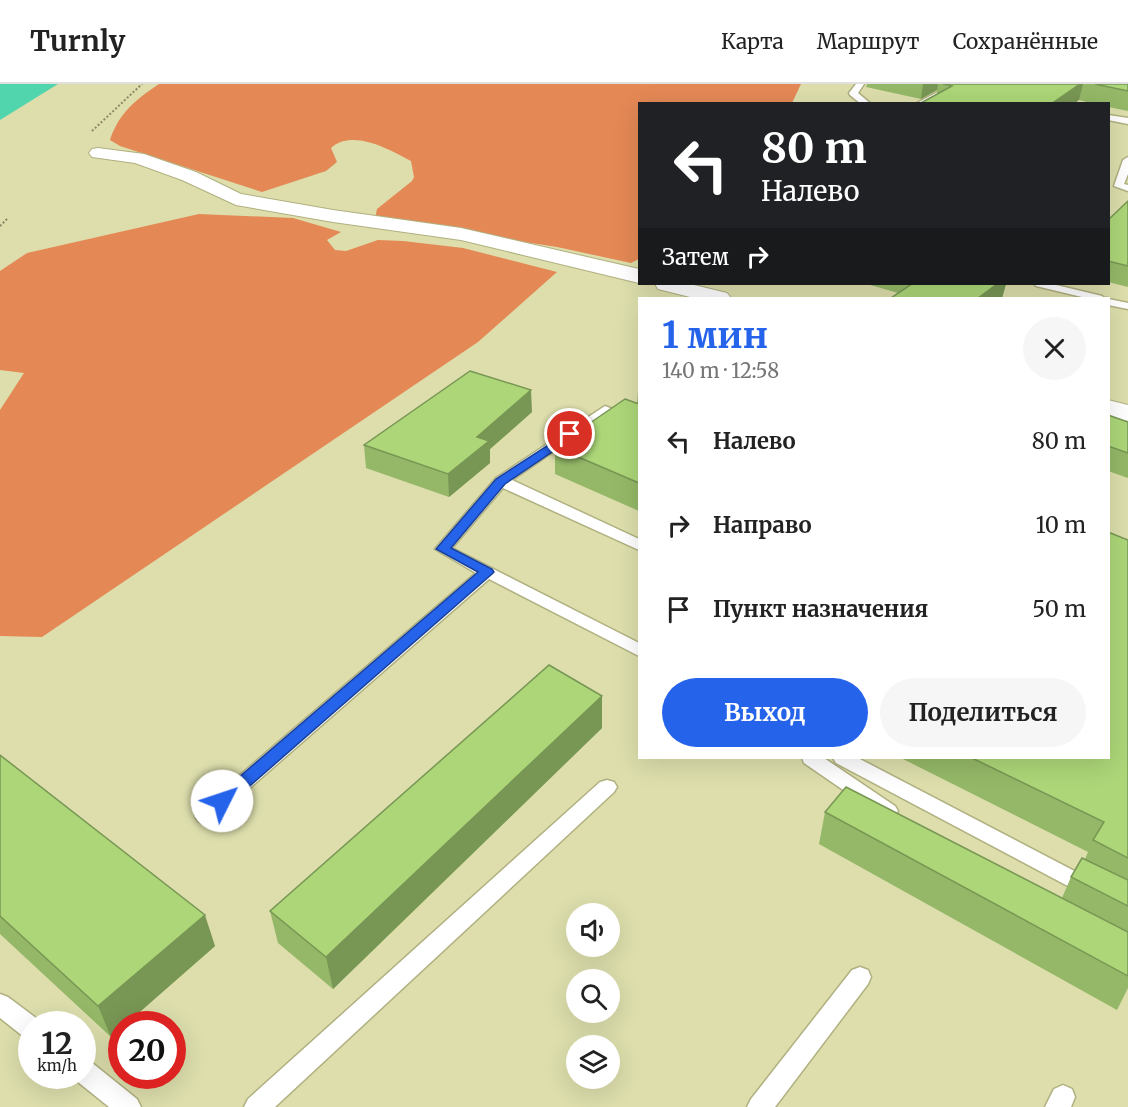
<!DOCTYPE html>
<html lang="ru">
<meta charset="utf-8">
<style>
body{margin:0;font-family:Merriweather,serif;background:#f6f6f6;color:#222;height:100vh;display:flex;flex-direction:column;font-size:22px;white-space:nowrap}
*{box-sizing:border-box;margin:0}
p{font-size:20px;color:#767676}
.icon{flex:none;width:33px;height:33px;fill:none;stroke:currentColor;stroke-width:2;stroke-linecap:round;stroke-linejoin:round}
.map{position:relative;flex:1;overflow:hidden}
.panel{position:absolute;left:638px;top:213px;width:472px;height:462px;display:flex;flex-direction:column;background:#fff;border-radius:0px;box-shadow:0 6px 24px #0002}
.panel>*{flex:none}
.hud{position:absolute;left:638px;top:18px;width:472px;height:183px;border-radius:0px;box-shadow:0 6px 24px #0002;background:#202124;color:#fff;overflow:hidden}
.controls{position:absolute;left:566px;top:819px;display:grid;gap:12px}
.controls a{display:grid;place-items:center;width:54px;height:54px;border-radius:50%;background:#fff;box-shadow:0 6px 24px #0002;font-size:30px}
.speed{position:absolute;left:18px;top:927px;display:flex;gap:12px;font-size:30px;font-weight:700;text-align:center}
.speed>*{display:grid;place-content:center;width:78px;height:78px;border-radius:50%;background:#fff;box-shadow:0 6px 24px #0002;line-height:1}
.speed small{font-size:15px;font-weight:400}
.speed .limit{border:9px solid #d22;background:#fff;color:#111}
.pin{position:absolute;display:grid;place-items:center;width:51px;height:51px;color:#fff;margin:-26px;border:3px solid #fff;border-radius:50%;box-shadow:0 2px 6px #0007}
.me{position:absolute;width:66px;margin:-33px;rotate:49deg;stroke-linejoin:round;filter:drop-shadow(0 0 4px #0008)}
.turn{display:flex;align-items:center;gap:21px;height:126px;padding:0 24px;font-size:27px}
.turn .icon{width:78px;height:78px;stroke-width:2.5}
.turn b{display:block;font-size:42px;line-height:51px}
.then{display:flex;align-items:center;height:57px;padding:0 24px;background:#0003;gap:12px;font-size:22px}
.round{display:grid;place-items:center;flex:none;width:63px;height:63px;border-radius:32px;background:#f6f6f6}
.overview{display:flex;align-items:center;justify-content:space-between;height:102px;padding:0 24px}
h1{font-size:36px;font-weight:700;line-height:45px;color:#2563eb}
.button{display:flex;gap:12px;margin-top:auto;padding:12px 24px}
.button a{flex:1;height:69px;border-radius:36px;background:#2563eb;color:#fff;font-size:24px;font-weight:700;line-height:69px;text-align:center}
.button a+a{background:#f6f6f6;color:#222}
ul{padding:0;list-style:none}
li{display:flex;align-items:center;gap:18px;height:84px;padding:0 24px}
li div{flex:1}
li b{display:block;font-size:22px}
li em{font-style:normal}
header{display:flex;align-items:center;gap:36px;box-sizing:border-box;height:84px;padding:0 30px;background:#fff;border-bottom:2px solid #e0e0e0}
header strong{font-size:28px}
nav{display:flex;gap:33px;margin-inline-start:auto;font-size:21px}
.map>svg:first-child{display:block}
.forest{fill:#e48855}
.water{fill:#50d5ac}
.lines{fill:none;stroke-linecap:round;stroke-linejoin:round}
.lane-casing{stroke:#b0b080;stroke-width:3}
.street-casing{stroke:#b0b080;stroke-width:2}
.path{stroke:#878865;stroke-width:2;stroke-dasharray:2 2;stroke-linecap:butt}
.lane{fill:#fff;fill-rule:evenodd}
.street{fill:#fff;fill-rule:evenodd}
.wall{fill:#94b867}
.shaded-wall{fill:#789654}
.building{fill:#acd678;stroke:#789654;stroke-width:1.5}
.route{fill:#2563eb;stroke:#184099;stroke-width:1.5}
</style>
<header>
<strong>Turnly</strong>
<nav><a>Карта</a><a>Маршрут</a><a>Сохранённые</a></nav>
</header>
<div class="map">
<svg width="1128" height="1023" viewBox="0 0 1128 1023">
<rect width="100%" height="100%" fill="#dddeac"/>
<g class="forest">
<path d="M159,0H801L792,19L639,20V175L631,179L557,163L375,135L377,125L412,97L414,93L411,77C391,66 352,44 331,64L337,78L326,87L262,108L120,62L110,56C119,29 135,16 159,0Z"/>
<path d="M199,130L293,134L341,148L327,156L335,166L346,167L378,156L403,157L463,164L557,188L478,258L42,553L0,552V326L24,289L0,286V187L27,169Z"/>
</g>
<path class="water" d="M0,0H58L0,36Z"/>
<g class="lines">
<g class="lane-casing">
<g id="lane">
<path d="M856,0H864L858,9L871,20H861L850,11L849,9Z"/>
<path d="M953,0H963L926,20H915Z"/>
<path d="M1108,31L1128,34V40L1108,36Z"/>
<path d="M1128,73V90L1124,100L1128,101V107L1114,102L1123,76Z"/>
<path d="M1034,200H1052L1102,212L1104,214H1086L1036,202Z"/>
<path d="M1104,214L1128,219V225L1108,221V214Z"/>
<path d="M605,322L639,336V345L606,331L512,396L639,455V466L503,404L452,464L639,559V572L489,495L212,737L205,740L198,737L195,732L198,727L476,489L435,465L496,394Z"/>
<path d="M802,674H824L895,722L898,727L895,732L888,735L881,732L804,679Z"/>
<path d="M833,674H858L1128,815V834L836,679Z"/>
<path d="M607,696L614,698L617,703L614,708L275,1023H244L248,1015L600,698Z"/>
<path d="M860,883L868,886L871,893L868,900L775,1023H747L751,1015L852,886Z"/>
<path d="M0,910L8,913L40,937L42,940H32V956L24,953L0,934Z"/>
<path d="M82,975L91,978L137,1015L141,1023H109L73,994L72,992H82Z"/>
<path d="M1063,1001L1072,1005L1075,1013L1071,1023H1045L1054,1005Z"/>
</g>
</g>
<g class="street-casing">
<g id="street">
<path d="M98,64L144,70L196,88L241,110L333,126L461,144L639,185V199L461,156L333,138L236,121L182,96L135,79L92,73L89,69L92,65Z"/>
<path d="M655,200H690L727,209L731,214H694L658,205Z"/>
<path d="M1108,316L1128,321V337L1108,332Z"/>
</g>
</g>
<g class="path">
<path d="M92,47L142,0"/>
<path d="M0,142L8,134"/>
</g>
<use href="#lane" class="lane"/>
<use href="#street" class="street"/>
</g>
<g class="wall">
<path d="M867,0H1128V27L1108,23V20H1094L1079,16L937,10V6L921,15L866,3Z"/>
<path d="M1128,117V203L1108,198V136Z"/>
<path d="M867,200H1006L1002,214H891L898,209Z"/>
<path d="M639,306V427L555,390V363L637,319L638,307Z"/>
<path d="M532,328L490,365V379L449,413L366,384L364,361Z"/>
<path d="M1108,331L1128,338V394L1108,387Z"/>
<path d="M1128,456V904L1117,926L819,760L825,728L1062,814L1071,793L1085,775L1088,768L901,674H1108Z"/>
<path d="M602,612V644L333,905L278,859L270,827Z"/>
<path d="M0,671L215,862L126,940H122L111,953L0,850Z"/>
</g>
<g class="shaded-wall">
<path d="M923,0H938L937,6L921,15Z"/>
<path d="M1080,0H1083L1079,16L1074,20H1051Z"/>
<path d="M997,200H1006L1002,214H978Z"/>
<path d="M531,306L532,328L490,365V379L449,413L448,390L477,353Z"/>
<path d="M602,612V644L333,905L326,873Z"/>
<path d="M205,831L215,862L126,940H122V944L111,953L98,922Z"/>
</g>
<g class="building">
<path d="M943,0H1080L1051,20H919L952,2Z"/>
<path d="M1095,0H1128V7Z"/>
<path d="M1128,117V182L1108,177V136Z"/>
<path d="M912,200H997L978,214H891Z"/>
<path d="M470,287L531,306L477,353L489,357L448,390L364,361Z"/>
<path d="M625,315L639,320V399L555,363Z"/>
<path d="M1108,331L1128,338V369L1108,362Z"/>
<path d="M1108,448L1128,456V774L1093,756L1104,738L972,674H1108Z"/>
<path d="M549,581L602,612L326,873L270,827Z"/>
<path d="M0,671L205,831L98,922L0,832Z"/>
<path d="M846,703L1128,848V892L825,728Z"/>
<path d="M1082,774L1128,796V822L1071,793Z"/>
</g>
<path class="route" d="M570,347L574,348V353L505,400L451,464L492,485L494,488L492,490L228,721L222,723L217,721L214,717L217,712L478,488L436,465L496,395Z"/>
</svg>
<div class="controls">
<a><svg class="icon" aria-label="sound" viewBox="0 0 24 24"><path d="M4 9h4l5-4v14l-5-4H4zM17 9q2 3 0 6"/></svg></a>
<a><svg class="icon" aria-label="search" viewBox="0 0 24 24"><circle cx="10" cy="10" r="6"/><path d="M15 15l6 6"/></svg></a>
<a><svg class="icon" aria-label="layers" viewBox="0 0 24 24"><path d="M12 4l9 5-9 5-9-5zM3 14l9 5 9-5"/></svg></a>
</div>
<div class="speed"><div>12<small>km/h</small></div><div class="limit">20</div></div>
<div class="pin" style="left:570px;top:350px;background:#d93025"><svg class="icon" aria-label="arrive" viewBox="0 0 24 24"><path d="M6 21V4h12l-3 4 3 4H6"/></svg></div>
<svg class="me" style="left:222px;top:717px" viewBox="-20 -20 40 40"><circle r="19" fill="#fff"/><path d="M0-13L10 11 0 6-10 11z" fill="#2563eb"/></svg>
<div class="hud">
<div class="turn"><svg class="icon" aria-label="left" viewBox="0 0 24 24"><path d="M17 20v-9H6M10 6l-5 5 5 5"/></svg><div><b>80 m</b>Налево</div></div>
<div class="then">Затем<svg class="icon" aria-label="right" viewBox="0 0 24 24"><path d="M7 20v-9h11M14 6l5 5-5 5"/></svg></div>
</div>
<section class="panel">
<div class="overview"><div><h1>1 мин</h1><p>140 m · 12:58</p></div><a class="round"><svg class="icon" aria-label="close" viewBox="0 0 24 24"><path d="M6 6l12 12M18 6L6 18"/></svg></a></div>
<ul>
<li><svg class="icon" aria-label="left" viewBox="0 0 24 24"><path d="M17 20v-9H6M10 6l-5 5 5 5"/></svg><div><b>Налево</b></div><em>80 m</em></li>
<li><svg class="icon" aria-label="right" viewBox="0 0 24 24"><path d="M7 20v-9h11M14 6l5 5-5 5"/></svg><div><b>Направо</b></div><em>10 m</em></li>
<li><svg class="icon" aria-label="arrive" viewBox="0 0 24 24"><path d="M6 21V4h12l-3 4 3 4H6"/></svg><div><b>Пункт назначения</b></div><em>50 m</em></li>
</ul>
<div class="button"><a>Выход</a><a>Поделиться</a></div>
</section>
</div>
